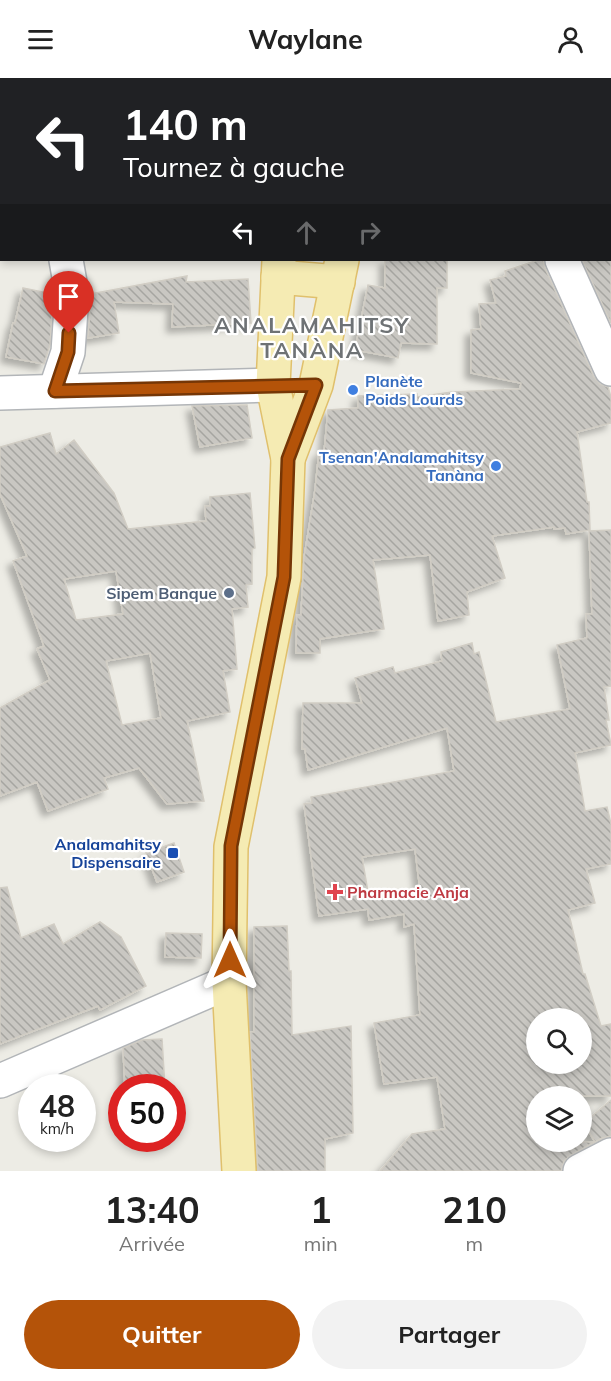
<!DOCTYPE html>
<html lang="fr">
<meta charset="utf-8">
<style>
body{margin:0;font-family:Mulish,sans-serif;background:#f2f2f2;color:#222;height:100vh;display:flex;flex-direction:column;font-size:22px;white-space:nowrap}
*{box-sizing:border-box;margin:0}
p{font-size:20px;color:#767676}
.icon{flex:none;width:33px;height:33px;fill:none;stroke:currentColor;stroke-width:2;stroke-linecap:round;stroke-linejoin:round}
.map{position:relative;height:1093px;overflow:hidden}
.drawer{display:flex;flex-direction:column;background:#fff;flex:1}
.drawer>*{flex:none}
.guide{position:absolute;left:0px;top:0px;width:612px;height:183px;box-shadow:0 3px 9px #0003;background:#202124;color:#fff;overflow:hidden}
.controls{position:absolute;left:526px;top:930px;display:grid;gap:12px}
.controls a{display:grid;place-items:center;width:66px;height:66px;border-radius:50%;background:#fff;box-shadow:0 3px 9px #0003;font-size:30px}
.speed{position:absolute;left:18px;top:996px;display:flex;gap:12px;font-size:30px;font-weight:700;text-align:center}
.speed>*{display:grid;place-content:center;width:78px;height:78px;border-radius:50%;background:#fff;box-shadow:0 3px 9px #0003;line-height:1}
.speed small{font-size:15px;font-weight:400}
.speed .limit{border:9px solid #d22;background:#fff;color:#111}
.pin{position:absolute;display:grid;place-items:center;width:51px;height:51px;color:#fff;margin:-62px -26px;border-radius:50% 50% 50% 0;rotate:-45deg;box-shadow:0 0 6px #0007}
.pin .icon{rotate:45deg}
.me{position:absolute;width:66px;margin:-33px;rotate:0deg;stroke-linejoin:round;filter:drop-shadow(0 0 4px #0008)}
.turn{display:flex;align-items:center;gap:21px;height:126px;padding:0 24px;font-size:27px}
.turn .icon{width:78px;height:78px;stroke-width:2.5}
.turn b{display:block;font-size:42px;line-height:51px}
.lanes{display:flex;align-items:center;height:57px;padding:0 24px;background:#0003;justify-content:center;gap:30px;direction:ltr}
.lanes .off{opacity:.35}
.eta{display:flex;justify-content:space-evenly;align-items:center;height:102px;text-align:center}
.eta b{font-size:36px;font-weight:700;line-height:42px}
.primary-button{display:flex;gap:12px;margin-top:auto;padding:12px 24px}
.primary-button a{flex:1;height:69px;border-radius:36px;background:#b45309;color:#fff;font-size:24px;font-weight:700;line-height:69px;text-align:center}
.primary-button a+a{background:#f2f2f2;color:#222}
header{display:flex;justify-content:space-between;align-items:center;height:78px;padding:0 24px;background:#fff;font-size:27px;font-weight:700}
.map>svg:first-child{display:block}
.building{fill:url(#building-back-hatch);stroke:#d1cdc4;stroke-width:1.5;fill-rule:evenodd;filter:url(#shadow)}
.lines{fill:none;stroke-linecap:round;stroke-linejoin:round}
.minor-casing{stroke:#b2b5b8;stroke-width:36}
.major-casing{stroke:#e0c06c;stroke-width:36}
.minor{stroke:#fff;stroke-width:33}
.major{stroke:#f5ebb3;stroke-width:33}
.route-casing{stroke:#753606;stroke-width:15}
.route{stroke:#b45309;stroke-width:10}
.shop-dot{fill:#3f7fe0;stroke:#fff;stroke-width:2}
.service-dot{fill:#5c6f8a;stroke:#fff;stroke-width:2}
.transit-dot{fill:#1a4fb4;stroke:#fff;stroke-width:2}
.health-dot{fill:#e0444e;stroke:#fff;stroke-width:2}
.labels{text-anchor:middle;stroke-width:4.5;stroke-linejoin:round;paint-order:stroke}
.shop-label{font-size:16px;font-weight:bold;fill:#366cbe;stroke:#fff;text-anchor:start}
.service-label{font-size:16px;font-weight:bold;fill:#4e5e75;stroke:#fff;text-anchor:end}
.transit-label{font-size:16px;font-weight:bold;fill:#164399;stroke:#fff;text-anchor:end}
.health-label{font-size:16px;font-weight:bold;fill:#be3a42;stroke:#fff;text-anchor:start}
.district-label{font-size:22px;font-weight:bold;letter-spacing:1.5px;fill:#6e7275;stroke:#fff}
</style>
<header><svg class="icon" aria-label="menu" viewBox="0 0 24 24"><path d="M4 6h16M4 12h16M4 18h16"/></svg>Waylane<svg class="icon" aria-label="person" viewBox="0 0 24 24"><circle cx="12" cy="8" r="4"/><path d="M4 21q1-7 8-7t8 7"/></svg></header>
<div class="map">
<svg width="611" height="1093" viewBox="0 0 611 1093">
<defs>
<pattern id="building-back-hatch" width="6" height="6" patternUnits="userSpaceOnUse" patternTransform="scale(1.5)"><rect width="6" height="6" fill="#c9c7c2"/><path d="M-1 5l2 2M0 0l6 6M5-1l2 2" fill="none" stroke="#a6a5a1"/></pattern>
<filter id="shadow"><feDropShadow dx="-5.5" dy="5.5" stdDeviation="3" flood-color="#0004"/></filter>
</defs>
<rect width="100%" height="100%" fill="#edece5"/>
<g class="building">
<path d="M385,182H447V210H437V266L401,265L398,280L355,272L368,207L385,210Z"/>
<path d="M538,182H543L545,190L594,299L600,306L608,309L611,319V345L577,354L587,424H589L590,452L566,456L565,450L554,451V449L492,458L505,500L467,514L469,537L438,543L430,477L373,482L384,551L320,561V575H296L297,537H301L304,480L315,412L319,374L324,375L328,332L358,330V318L417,316V319L452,314L520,311L521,305L471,295V252L481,251L479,226L496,225L490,202L506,198L505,193Z"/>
<path d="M582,182H611V245Z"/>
<path d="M187,198L186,204L248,201L251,245L172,249L173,226L114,224L119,255L88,260L91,216Z"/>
<path d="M23,210L53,216L50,267L44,286L6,279L13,245H15Z"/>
<path d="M247,327L252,360L200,369L192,328Z"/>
<path d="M50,355L56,376L74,362L114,415L128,451L206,443L205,428H210V419L250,415L255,470L252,471V506L246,507L248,529L232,531L237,591L223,593L230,634L187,643L204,723L167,726L139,690L104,700L108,711L48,733L37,704L0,718V630L50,602L37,571L44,568L13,483L27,478L0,416V369ZM116,493L123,536L76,542L64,501ZM150,575L161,640L122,647L106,583Z"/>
<path d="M611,452V608L604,609L609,642H606L611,667L575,675L585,733L607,729L611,746V786L586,791L595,825L568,832L583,896H585L601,948L611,946V1018H537V1064H595L584,1045L611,1022V1058L602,1060L571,1077L564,1083L561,1093H380L412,1056L445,1051L437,999L384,1006L374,945L420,937L414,846L404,849V836L369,842L368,831L319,838L304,726L312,725L311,719L454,693L447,650L308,692L305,671H302L303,625H362L355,600L393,589L395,595L442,583L441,574L472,565L474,576L479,574L496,644L570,631L557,567L587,560L586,536H592L589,453ZM415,771L420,812L369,820L362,779ZM537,940H582V986H537Z"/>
<path d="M174,765L184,794L157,804L146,775Z"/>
<path d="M7,809L21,860L54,846L63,866L100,844L121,859L146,908L100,932L98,928L0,966V810Z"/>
<path d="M287,848L289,893H291L292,957L351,948L353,1055L325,1061V1093H258L250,954H254V849Z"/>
<path d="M166,855L202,856L201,880L165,879Z"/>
<path d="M162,961L165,1010H125L123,970L142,962Z"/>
</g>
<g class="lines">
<g class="minor-casing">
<g id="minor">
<path d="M485,0V2"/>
<path d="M0,125H2"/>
<path d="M562,182L611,291"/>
<path d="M55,313L68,274L72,216L66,182"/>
<path d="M0,315L273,307"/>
<path d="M0,1003L229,904"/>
<path d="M580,1093L611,1077"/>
</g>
</g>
<g class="major-casing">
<g id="major">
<path d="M284,0V2"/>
<path d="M380,2L381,0"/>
<path d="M278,199L338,204"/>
<path d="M288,381L316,307L342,182"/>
<path d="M239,1093L229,904L231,769L284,499L288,381L273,307L279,182"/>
</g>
</g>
<use href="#minor" class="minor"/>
<use href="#major" class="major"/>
</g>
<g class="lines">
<g class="route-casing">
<path id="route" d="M69,255L68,274L55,313L316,307L288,381L284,499L231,768L230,882"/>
</g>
<use href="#route" class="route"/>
</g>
<g class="shop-dot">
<circle cx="353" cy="312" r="6"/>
<circle cx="496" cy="388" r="6"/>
</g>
<circle class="service-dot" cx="229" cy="515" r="6"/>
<rect class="transit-dot" x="167" y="769" width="12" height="12" rx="3"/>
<path class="health-dot" d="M332 805h6v6h6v6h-6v6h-6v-6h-6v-6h6z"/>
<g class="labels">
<g class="shop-label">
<text x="365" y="309">Planète<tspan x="365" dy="18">Poids Lourds</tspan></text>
<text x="484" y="385" text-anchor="end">Tsenan'Analamahitsy<tspan x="484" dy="18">Tanàna</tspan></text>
</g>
<g class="service-label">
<text x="217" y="521">Sipem Banque</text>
</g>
<g class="transit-label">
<text x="161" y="772">Analamahitsy<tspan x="161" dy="18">Dispensaire</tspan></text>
</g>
<g class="health-label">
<text x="347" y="820">Pharmacie Anja</text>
</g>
<g class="district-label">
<text x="312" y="255">ANALAMAHITSY<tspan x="312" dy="25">TANÀNA</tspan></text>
</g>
</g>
</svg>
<div class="controls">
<a><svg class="icon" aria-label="search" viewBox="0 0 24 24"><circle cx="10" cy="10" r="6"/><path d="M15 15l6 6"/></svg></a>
<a><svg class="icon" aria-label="layers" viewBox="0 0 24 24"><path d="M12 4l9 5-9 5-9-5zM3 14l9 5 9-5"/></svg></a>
</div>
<div class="speed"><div>48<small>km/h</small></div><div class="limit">50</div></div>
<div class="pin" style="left:69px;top:255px;background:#d93025"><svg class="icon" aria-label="arrive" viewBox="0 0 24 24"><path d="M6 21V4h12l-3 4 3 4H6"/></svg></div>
<svg class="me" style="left:230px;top:882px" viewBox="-20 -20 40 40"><path d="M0-17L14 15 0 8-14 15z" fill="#b45309" stroke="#fff" stroke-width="4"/></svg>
<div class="guide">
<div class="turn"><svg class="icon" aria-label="left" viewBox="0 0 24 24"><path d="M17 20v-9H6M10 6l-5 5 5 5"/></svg><div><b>140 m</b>Tournez à gauche</div></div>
<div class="lanes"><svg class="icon" aria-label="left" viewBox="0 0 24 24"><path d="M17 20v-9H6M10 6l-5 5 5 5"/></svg><svg class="icon off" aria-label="ahead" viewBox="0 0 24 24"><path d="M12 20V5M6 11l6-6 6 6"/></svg><svg class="icon off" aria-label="right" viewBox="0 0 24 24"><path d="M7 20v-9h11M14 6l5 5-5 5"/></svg></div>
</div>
</div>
<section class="drawer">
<div class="eta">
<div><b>13:40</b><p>Arrivée</p></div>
<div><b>1</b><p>min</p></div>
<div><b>210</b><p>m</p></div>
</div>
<div class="primary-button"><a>Quitter</a><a>Partager</a></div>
</section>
